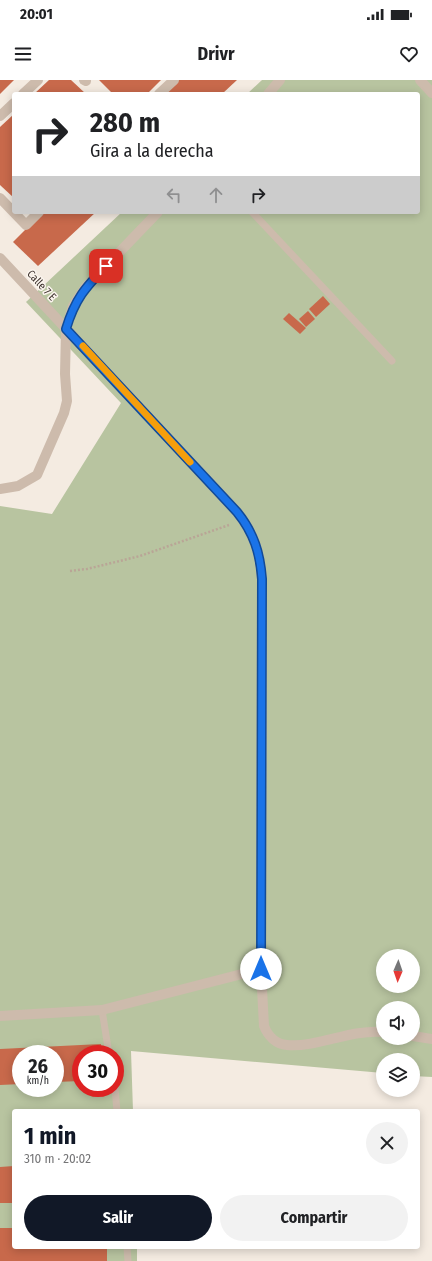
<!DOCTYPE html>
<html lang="es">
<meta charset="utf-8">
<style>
body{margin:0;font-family:"Fira Sans Condensed",sans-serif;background:#f2f2f2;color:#202124;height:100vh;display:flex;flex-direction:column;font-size:15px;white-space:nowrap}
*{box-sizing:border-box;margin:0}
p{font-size:13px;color:#757577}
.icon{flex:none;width:22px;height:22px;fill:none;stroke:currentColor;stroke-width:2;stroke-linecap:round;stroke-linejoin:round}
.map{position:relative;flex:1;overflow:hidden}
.drawer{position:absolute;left:12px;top:1029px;width:408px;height:140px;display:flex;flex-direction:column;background:#fff;border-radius:4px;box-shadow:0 2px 10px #0003}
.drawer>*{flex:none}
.banner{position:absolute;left:12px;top:12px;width:408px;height:122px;border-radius:4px;box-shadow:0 2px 10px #0003;background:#fff;color:#202124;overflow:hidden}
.needle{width:26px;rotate:182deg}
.controls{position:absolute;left:376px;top:869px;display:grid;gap:8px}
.controls a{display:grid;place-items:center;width:44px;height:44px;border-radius:50%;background:#fff;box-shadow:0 2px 10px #0003;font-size:20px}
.speed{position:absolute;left:12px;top:965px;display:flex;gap:8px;font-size:20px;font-weight:700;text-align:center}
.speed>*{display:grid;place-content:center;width:52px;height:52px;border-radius:50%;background:#fff;box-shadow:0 2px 10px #0003;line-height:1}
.speed small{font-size:10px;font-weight:400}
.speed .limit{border:6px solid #d22;background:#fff;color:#111}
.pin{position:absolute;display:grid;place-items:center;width:34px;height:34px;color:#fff;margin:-17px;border-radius:8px;box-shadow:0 2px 6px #0006}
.me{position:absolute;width:44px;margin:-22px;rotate:0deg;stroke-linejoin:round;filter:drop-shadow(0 0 3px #0008)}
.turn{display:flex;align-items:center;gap:14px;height:84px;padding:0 12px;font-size:18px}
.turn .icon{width:52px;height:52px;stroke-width:2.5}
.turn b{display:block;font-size:28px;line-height:34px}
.lanes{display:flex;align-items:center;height:38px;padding:0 12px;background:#0003;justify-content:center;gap:20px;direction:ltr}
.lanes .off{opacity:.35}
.round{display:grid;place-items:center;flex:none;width:42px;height:42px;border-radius:21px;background:#f2f2f2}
.summary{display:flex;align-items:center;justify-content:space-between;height:68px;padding:0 12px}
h1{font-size:24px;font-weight:700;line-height:30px;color:#111827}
.primary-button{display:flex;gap:8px;margin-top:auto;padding:8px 12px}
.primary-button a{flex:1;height:46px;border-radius:24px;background:#111827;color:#fff;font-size:16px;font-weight:700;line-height:46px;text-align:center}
.primary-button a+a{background:#f2f2f2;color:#202124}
.status{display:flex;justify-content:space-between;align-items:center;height:28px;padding:0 20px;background:#fff;direction:ltr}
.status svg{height:11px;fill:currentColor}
header{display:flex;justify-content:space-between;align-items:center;height:52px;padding:0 12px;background:#fff;font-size:18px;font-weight:700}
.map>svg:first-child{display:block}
.green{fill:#b8c4a0;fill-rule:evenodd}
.building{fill:#c8694b}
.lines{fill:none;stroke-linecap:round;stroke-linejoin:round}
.path{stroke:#b9a596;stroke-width:2.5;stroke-dasharray:2 2;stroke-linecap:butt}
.lane{stroke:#cdbbac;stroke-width:7}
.street{stroke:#cdbbac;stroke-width:10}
.route-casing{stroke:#114b97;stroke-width:10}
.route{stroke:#1a73e8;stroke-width:7}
.slow{stroke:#f59e0b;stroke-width:7}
.labels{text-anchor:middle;stroke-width:3;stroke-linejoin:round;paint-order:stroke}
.street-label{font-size:11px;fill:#3b302b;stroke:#fbf5ee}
</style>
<div class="status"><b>20:01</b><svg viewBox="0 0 49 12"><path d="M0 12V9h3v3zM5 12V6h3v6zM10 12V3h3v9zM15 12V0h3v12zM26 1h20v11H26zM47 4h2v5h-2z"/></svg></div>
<header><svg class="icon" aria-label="menu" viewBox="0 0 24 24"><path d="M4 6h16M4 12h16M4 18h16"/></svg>Drivr<svg class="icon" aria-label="heart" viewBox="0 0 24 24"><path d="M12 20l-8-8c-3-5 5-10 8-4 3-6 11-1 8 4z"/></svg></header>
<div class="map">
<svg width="432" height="1181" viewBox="0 0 432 1181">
<rect width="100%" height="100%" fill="#f4ebe1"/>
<path class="green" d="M262,0H432V997L413,996V980H383V993L131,971L133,1031H14V1167H137V1181H0V426L52,434L121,323L26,222L122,132H418V14H247ZM383,876H413V906H383ZM383,928H413V958H383ZM21,974H55V1008H21ZM81,974H115V1008H81Z"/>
<g class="building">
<path d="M0,0H14L0,14Z"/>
<path d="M49,0H71L86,14H34Z"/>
<path d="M99,0H161L147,14H113Z"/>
<path d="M177,0H237L222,14H163Z"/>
<path d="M14,34V118L0,105V47Z"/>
<path d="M43,132H96L38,186L13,162Z"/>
<path d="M323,216L330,224L316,237L309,229Z"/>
<path d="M308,231L315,239L306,247L299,239Z"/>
<path d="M289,233L306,248L300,254L283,239Z"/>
<path d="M101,964L102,974H81V1001L55,1002V974H21V1004L0,1005V969Z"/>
<path d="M14,1086V1123H0V1087Z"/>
<path d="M0,1148H14V1167H107V1181H0Z"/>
</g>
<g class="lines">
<path class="path" d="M70,491L87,489L140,476L229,445"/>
<g class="lane">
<path d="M252,132L392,281"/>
<path d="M102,930L109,974"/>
<path d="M115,1008L117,1031"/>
<path d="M127,1167L128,1181"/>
</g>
<g class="street">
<path d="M84,0L86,1"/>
<path d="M420,0L432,13"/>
<path d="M23,14L38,0"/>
<path d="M159,14L174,0"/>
<path d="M268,14L280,0"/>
<path d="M0,36L14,23"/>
<path d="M0,118L26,145L39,132"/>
<path d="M0,178L237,432C254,453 260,473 262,499L261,889L264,946C268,956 276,964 287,965C316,968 351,949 383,952"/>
<path d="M0,409L18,406L37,395L64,333L67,321L65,294L66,249L73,226L85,208L158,132"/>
<path d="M0,936L102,930L261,889"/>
<path d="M413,956L432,959"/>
</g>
</g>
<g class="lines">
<g class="route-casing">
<path id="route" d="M106,186C85,208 75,219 66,249L237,432C254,453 260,473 262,499L261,889"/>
</g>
<use href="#route" class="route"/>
<path class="slow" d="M83,266L190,382"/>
</g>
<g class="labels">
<g class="street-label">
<text transform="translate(42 205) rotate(47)" y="4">Calle 7 E</text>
</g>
</g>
</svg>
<div class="controls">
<a><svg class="needle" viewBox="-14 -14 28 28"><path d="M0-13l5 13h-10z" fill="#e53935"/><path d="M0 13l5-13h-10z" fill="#757577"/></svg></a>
<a><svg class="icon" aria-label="sound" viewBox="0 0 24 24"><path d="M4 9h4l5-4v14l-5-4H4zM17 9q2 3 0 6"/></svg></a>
<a><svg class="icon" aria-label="layers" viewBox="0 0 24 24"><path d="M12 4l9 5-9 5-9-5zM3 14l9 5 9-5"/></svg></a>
</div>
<div class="speed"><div>26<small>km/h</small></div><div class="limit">30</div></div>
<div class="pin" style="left:106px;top:186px;background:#d93025"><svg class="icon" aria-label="arrive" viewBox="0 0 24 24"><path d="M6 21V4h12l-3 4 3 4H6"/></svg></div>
<svg class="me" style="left:261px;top:889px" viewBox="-20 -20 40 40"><circle r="19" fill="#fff"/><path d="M0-13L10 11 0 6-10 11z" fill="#1a73e8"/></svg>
<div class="banner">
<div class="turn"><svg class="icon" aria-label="right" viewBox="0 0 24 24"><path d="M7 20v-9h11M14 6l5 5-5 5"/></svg><div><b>280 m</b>Gira a la derecha</div></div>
<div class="lanes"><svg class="icon off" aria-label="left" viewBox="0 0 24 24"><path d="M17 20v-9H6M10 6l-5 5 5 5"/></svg><svg class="icon off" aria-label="ahead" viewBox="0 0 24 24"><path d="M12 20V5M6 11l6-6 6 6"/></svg><svg class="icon" aria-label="right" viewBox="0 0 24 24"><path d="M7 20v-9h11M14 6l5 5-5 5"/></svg></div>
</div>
<section class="drawer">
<div class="summary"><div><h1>1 min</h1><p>310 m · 20:02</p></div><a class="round"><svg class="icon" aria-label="close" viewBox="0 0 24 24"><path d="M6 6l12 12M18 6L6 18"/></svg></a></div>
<div class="primary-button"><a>Salir</a><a>Compartir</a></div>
</section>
</div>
